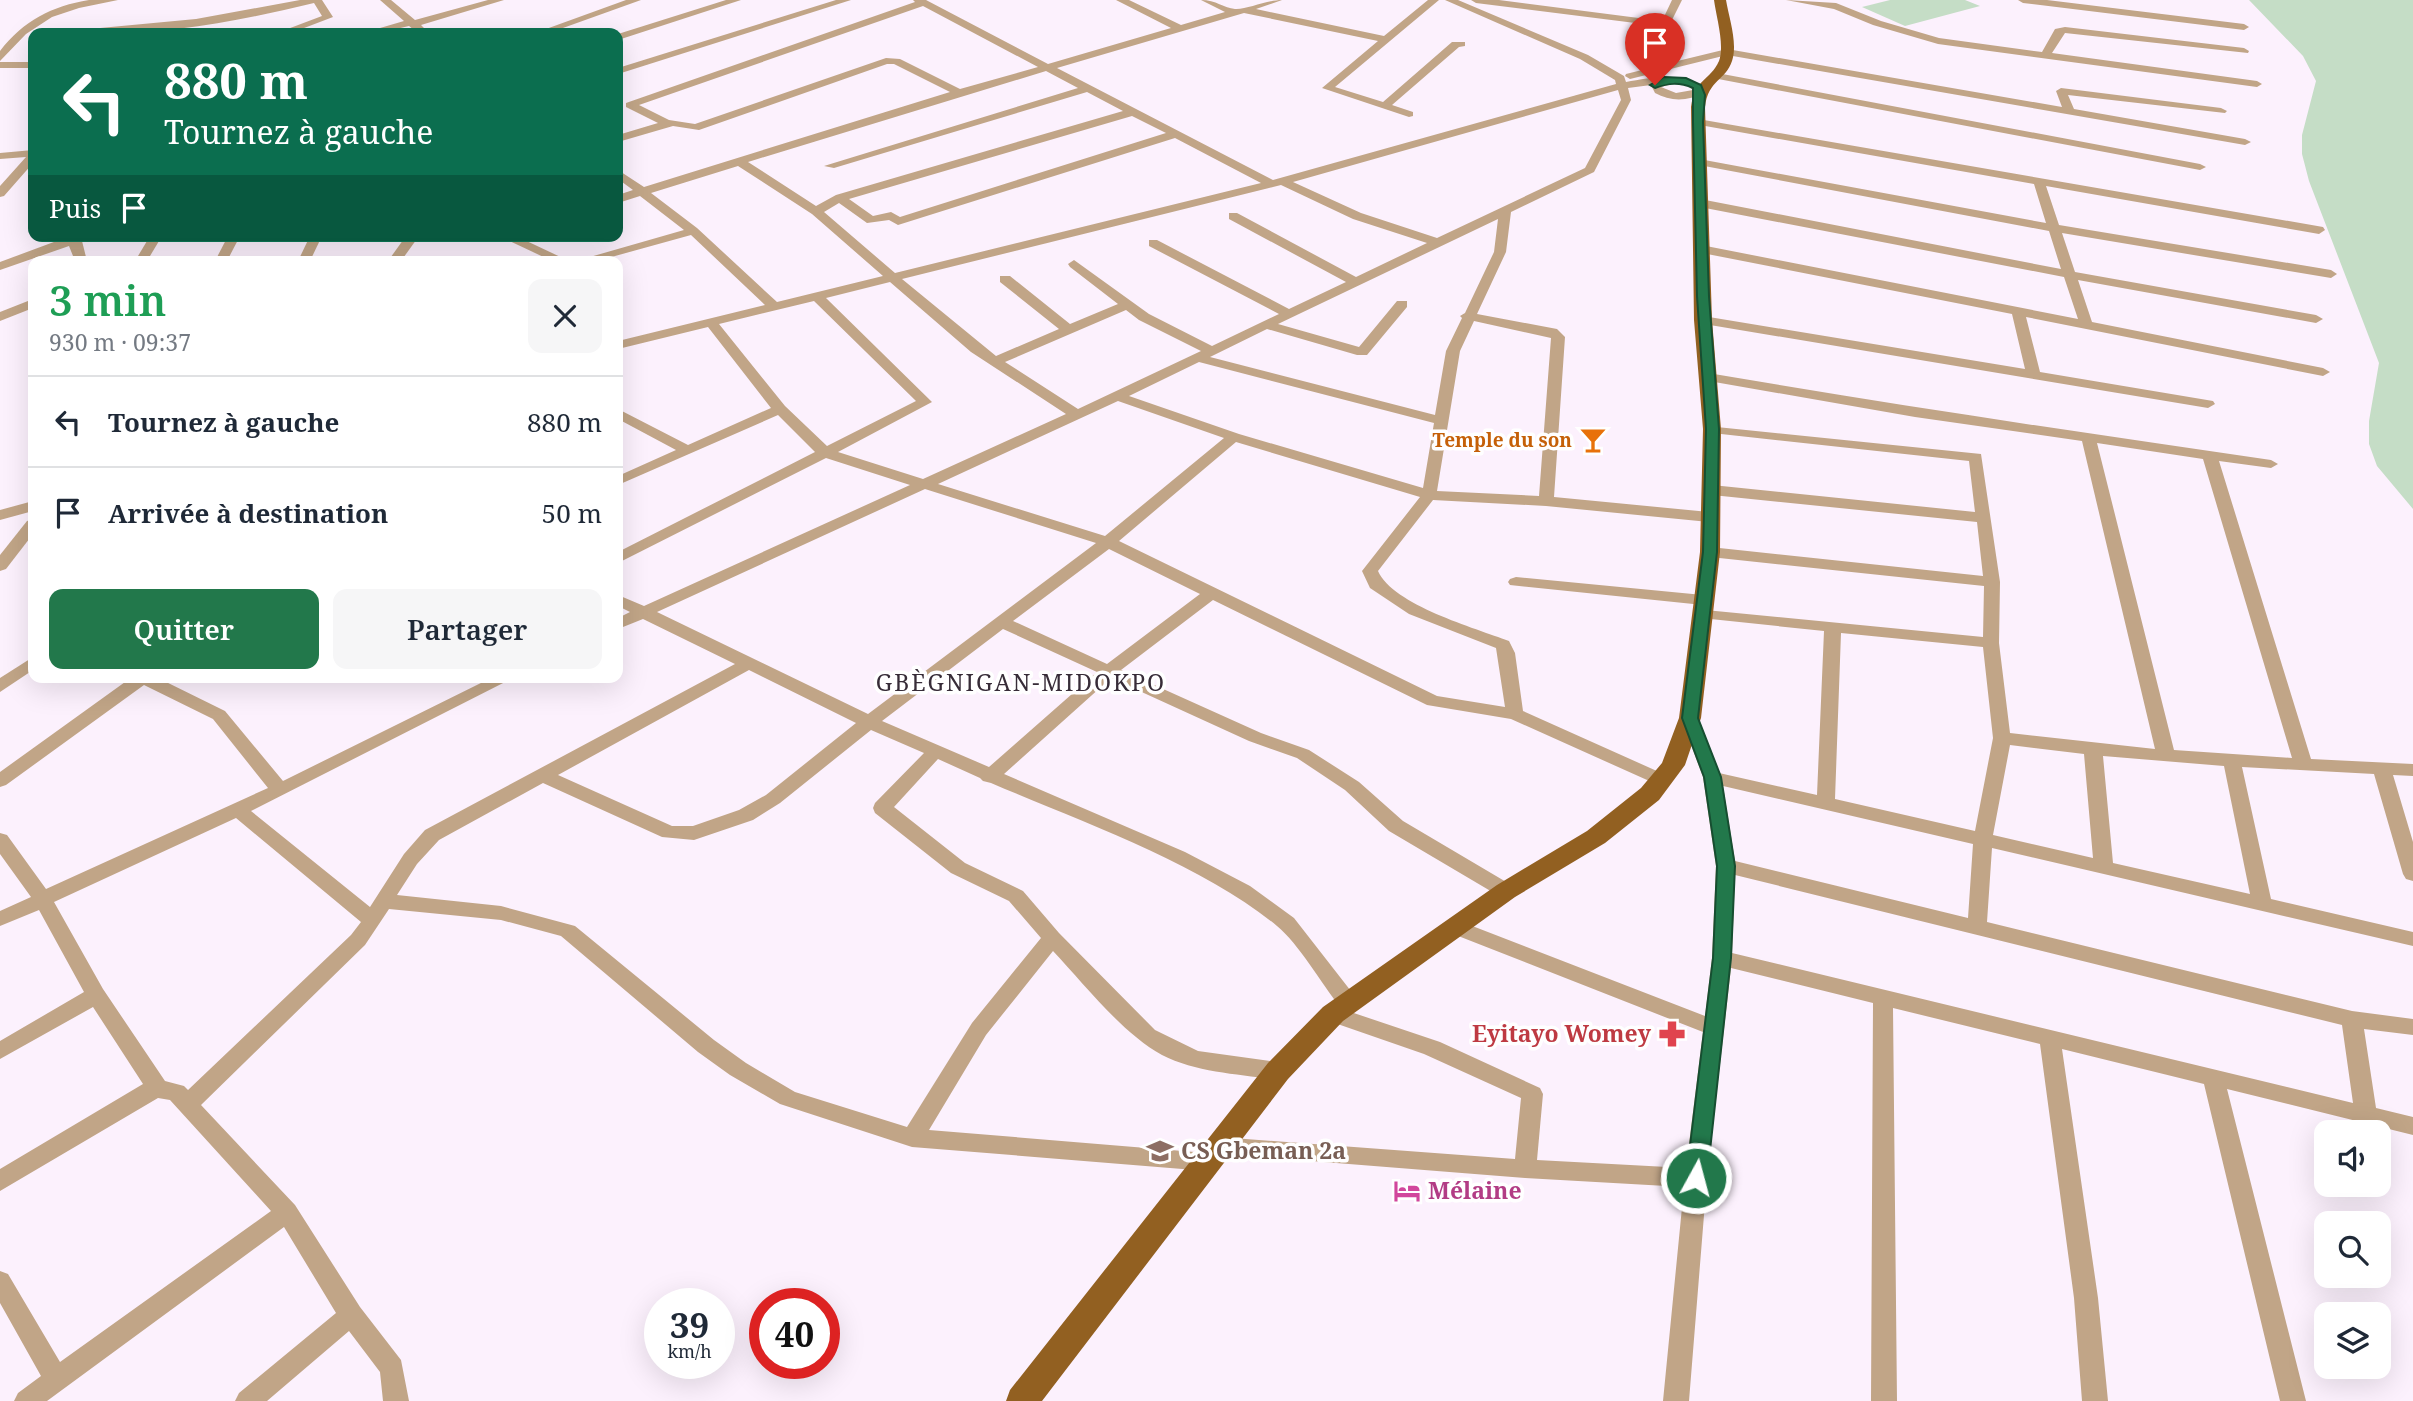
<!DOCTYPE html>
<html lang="fr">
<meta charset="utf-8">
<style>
body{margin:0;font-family:"Noto Serif",serif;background:#f6f6f7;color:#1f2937;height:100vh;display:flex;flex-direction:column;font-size:26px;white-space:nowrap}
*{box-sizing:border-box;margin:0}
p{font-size:23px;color:#747a83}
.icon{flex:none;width:38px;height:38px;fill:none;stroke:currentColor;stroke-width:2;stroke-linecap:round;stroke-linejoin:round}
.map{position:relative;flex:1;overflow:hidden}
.details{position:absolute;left:28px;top:256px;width:595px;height:427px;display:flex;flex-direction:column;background:#fff;border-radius:14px;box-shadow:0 7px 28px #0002}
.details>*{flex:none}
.banner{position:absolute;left:28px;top:28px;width:595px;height:214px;border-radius:14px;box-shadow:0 7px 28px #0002;background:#0b6e4f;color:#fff;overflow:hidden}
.fabs{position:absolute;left:2314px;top:1120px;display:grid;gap:14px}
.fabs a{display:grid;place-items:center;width:77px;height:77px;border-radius:14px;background:#fff;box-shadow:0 7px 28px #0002;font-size:35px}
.speed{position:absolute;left:644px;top:1288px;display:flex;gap:14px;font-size:35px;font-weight:700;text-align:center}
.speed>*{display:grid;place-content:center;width:91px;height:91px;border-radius:50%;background:#fff;box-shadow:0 7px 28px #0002;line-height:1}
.speed small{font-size:18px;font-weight:400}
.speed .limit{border:10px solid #d22;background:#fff;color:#111}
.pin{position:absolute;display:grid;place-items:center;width:60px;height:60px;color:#fff;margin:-72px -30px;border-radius:50% 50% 50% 0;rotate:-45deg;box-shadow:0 0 7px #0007}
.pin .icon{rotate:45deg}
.me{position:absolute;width:77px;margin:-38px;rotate:7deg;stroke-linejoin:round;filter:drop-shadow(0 0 5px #0008)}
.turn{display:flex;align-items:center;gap:24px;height:147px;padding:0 21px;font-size:32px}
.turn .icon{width:91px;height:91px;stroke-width:2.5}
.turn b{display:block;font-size:49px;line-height:60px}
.then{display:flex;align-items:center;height:66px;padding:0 21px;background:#0003;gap:14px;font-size:26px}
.round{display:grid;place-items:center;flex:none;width:74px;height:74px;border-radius:14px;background:#f6f6f7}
.headline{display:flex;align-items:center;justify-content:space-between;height:119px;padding:0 21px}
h1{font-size:42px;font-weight:600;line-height:52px;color:#1e9e55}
.button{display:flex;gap:14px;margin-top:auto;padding:14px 21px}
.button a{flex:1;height:80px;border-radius:14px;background:#22784b;color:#fff;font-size:28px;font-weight:600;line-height:80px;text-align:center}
.button a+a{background:#f6f6f7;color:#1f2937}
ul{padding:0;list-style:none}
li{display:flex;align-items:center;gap:21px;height:91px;padding:0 21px;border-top:2px solid #e0e1e3}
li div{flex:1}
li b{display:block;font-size:26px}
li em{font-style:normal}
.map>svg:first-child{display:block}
.green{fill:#c5ddc6}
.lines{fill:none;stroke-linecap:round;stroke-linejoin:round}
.minor{fill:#c1a587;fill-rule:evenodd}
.major{fill:#926021;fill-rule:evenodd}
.route{fill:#22784b;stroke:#164e31;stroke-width:2}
.labels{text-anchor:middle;stroke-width:7;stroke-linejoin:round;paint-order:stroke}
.food-label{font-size:19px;font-weight:bold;fill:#c56008;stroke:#fff;text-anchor:end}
.quarter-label{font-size:23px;letter-spacing:2px;fill:#372c38;stroke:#fff}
.near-health-label{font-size:23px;font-weight:bold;fill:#be3a42;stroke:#fff;text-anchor:end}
.near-education-label{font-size:23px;font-weight:bold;fill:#785e54;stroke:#fff;text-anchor:start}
.near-hotel-label{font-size:23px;font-weight:bold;fill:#b23c85;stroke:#fff;text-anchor:start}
</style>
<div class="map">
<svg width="2413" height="1401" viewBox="0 0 2413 1401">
<rect width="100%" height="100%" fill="#fcf1fd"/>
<g class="green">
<path d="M1890,0H1965L1980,6L1905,26L1862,7Z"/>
<path d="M2249,0H2413V509L2377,466L2369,444V421L2379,363L2309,181L2302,154V135L2316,81L2303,56Z"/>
</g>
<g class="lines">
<g class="minor">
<path d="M89,0H118L79,8L52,17L26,34L0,61V51C23,21 52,6 89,0Z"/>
<path d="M300,0H322L333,17L291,33H277L322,16L314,3C236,22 154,37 74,33L79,30L196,19Z"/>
<path d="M380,0H391L415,20L488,0H504L421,25L427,31L425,33H418L409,26L379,33H363L404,21Z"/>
<path d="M626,0H641L549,33H535Z"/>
<path d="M726,0H741L618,40V34Z"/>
<path d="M836,0H851L618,74V68Z"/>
<path d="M913,0H926L1048,64L1171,28L1116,0H1129L1181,25L1225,12L1201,0C1216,0 1224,8 1235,9C1246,10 1266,0 1282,0L1256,9L1384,36L1428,0H1439L1335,87L1383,102L1452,42H1465V46L1459,47L1392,105L1413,112V116L1409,117L1322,88L1378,41L1244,13L1057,68L1273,180L1616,84L1615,80L1580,59L1445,0H1458L1588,55L1624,76L1626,82C1652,78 1683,70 1704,89V93C1688,101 1671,102 1655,93L1651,85L1628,88L1631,100L1594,172L1511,212L1506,252L1477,314L1557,329L1565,337L1554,497L1709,512L1717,517L1709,522L1546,506L1433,500L1378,571C1393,605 1475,628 1509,641L1515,653L1523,711L1668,776L1671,780L1668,784H1656L1511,719L1427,705L1213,600L1121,670L1261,733L1309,750L1359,782L1403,821L1513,886L1516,891L1513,896H1499L1389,831L1345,790L1297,758L1249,741L1111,678L1004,774L1185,852L1250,886L1294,918L1354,995L1357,1001L1354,1007L1347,1009L1340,1007C1322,984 1298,943 1277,926C1202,864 1082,822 991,783L983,781L980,778L938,759L894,807L965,863L1023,891L1059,933L1155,1030L1198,1051L1278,1062L1286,1065L1289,1071L1286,1077L1278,1080C1240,1074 1197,1073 1162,1055C1122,1033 1085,985 1053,951L986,1035L929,1130L1207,1153L1215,1155L1218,1162L1215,1169L1207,1171L912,1147L780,1104L730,1075L698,1052L561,936L501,920L389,909L365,945L201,1105L295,1205L360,1307L401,1360L409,1401H383L380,1372L349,1331L267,1401H235L239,1393L336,1313L284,1227L47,1401H14L18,1393L41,1376L0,1303V1271L8,1274L60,1362L271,1211L170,1100L158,1098L0,1191V1169L143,1084L93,1007L0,1059V1041L84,992L39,910L0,926V911L31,897L0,854V833L7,835L46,889L268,788L213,719L144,685L6,785L0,787V772L132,677H156L225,711L283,781L493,677H515L251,811L370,907L404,854L425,830L735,664L643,619L618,629V618L630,612L618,606V595L644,606L910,485L826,458L618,563V552L815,452L778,415L618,485V476L676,450L618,419V409L688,445L771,408L708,327L618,349V341L765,305L691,235L597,261H576L684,230L640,196L618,203V195L633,190L618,179V170L644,187L950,92L894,64H887L699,130L673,126L618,142V135L658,123L626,107V103L915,2ZM923,6L1038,67L960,89L900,59L886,58L695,124L669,120L639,105ZM1046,71L1078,88L824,166L834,168L1087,92L1123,111L836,195L816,206L748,162ZM1675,83L1688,86L1693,90L1676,93L1661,87ZM1618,90L1621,100L1585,168L1437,238L1361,213L1293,182ZM1132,116L1166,133L900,217L891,212L873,216L849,199ZM1175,138L1261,183L895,273L824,212L839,203L867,223L889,220L898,225ZM738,166L812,214L883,276L777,302L697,228L651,193ZM1281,185L1353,219L1427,243L1356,277L1237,213H1229V219L1346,282L1289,309L1157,240H1149V246L1279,314L1212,346L1149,314L1074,260L1068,264L1070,267L1118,304L1070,324L1010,276H1000V282L1059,329L996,356L902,279ZM1498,219L1494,252L1465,313L1460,316L1462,318L1446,351L1435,415L1210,357L1267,329L1357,355H1367L1407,307V301H1397L1359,347L1278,324ZM890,282L971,352L1066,414L923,479L838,452L932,402L826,298ZM814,301L916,401L827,446L785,406L719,324ZM1126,310L1139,320L1201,351L1078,409L1005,362ZM1474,321L1551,338L1539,496L1437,491L1460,351ZM1199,362L1434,423L1423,488L1239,434L1129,396ZM1118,401L1224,438L1105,536L938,484ZM1236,442L1420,497L1362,571L1370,588L1409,614L1496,648L1505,707L1437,696L1119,541ZM925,489L1096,543L868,714L657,612ZM1109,549L1200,594L1107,664L1013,621ZM1003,629L1097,672L989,767L882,721ZM749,670L856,723L766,795L739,810L693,826H672L558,775ZM871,730L924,753L875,803L873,808L875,813L951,873L1009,901L1041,938L972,1023L907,1127L795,1092L746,1063L714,1040L575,926L501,906L397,895L417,864L439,840L543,783L662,837L694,840L753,820L780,803ZM236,818L361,922L351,935L188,1090L184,1086L165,1081L103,989L54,902Z"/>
<path d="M1471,0H1499L1662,21L1672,0H1682L1670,24L1657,66L1727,49L2062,107L2056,91L2061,88L2221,108L2227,111L2225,113L2068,95L2074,109L2245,139L2251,142L2245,145L1727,55L1630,79L1625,76L1626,74L1646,69L1659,26L1476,3Z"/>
<path d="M1786,0L1836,3L1881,21L1939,38L2042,52L2055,29L2065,27L2244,48L2249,51L2248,53L2065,33L2052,53L2257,81L2262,84L2257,87L1938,44L1873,25L1834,9Z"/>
<path d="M2018,0H2047L2244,24L2249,27L2244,30L2023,3Z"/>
<rect x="0" y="62" width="33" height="6"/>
<path d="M1717,73L2200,164L2206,167L2200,170L1713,78L1712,76Z"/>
<path d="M1698,119L2323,227L2325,230L2319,234L2046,186L2059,225L2331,270L2337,274L2331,278L2062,233L2075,272L2316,315L2323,319L2316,323L2078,280L2092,322L2323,368L2330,372L2323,376L2026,317L2040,372L2213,401L2215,404L2208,408L1698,323L1696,320L1703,316L2025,369L2012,314L1697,252L1695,249L1701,245L2078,319L2064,277L1700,207L1694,203L1700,199L2061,269L2049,231L1699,165L1693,162L1699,159L2046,223L2034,184L1694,124L1692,122Z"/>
<path d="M33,150V163L4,196L0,197V186L26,157L0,159V153Z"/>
<path d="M70,236H90L82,241L87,261H75L69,246L0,270V262Z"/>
<path d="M150,236H162L147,261H135Z"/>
<path d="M228,236H240L227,261H215Z"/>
<path d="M310,236H322L310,261H298Z"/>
<path d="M406,236H419L401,261H388Z"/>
<path d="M499,236H516L569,261H552Z"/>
<path d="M33,299V308L0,321V312Z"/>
<path d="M1708,373C1895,405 2084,433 2271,460L2278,464L2271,468L2219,461L2311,759L2413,764V776L2393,775L2413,842V881L2406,879L2403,874L2374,774L2242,767L2271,899L2413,932V946L1992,848L1987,922L2352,1011L2413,1019V1035L2364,1029L2376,1108L2413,1117V1135L2227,1089L2306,1401H2280L2204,1084L2062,1049L2098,1298L2108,1401H2082L2074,1298L2040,1044L1893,1008L1897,1401H1871L1873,1003L1731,968L1707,1178L1689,1401H1663L1684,1187L1525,1178L1211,1153L1208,1146L1211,1139L1219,1137L1515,1159L1521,1098L1424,1054L1326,1020L1323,1014L1326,1008L1333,1006L1440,1042L1540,1088L1543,1094L1537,1160L1686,1168L1703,1032L1448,932L1445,927L1448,922H1462L1705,1016L1712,958L1716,866L1703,777L1681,718L1684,714H1696L1719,773L1817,795L1824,631L1701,618L1693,613L1695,609L1983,637L1984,586L1710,557L1702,552L1710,547L1983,576L1977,522L1712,495L1704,490L1712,485L1975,512L1969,461L1712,433L1707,432V426L1981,454L2000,582L1999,643L2010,733L2155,749L2082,441L1915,417L1703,380L1701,377ZM2097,443L2203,459L2292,758L2174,750ZM1841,633L1983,647L1993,738L1975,831L1835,799ZM2010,745L2084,754L2093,858L1993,835ZM2103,756L2224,766L2250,894L2113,863ZM1723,786L1973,844L1968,918L1735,861ZM1735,875L2342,1025L2353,1103L1732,953Z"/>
<path d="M33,501V511L0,520V510Z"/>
<path d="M33,519V534L6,569L0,571V555L27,521Z"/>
<path d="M1516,577L1703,595L1711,600L1703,605L1510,585L1508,582L1510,579Z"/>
<path d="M33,657V670L0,692V678Z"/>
</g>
<path class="major" d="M1714,0H1726C1729,18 1738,43 1732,61C1726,80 1708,80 1705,107L1712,320L1721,429L1720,552L1701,718L1685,765L1659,800L1605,843L1515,897L1343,1021L1288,1079L1042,1401H1006L1010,1390L1268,1063L1323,1007L1497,885L1587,831L1641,788L1662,763L1679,718L1700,552L1703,429L1694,320L1691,107C1695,78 1710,81 1719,61C1725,45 1716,16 1714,0Z"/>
</g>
<path class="route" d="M1664,77L1686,78L1701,85L1705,95L1703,122L1709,296L1719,429L1717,552L1698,718L1721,777L1735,866L1731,958L1707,1178L1704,1184L1696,1187L1689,1184L1686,1178L1713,958L1717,866L1704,777L1682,718L1703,552L1706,429L1697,296L1693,122V88C1679,82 1669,83 1655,88L1650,85Z"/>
<defs>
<g id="bar-bare" transform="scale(2.1)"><path d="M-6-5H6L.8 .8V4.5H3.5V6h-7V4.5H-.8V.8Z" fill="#e8710a" stroke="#fff" stroke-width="2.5" paint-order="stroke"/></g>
<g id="pharmacy-bare" transform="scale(2.1)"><path d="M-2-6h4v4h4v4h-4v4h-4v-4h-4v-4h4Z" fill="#e0444e" stroke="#fff" stroke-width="2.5" paint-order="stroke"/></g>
<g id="school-bare" transform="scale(2.1)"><path d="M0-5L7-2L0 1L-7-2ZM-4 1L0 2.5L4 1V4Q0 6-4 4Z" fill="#8d6e63" stroke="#fff" stroke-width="2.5" paint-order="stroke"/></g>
<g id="hotel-bare" transform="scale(2.1)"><path d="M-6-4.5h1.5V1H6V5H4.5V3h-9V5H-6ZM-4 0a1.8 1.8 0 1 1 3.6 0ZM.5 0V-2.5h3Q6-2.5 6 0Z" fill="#d1479c" stroke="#fff" stroke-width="2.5" paint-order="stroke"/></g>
</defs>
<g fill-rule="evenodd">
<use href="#bar-bare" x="1593" y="440"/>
<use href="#pharmacy-bare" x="1672" y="1034"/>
<use href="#school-bare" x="1160" y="1151"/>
<use href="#hotel-bare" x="1407" y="1191"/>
</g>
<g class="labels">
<g class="food-label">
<text x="1572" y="447">Temple du son</text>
</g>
<g class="quarter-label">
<text x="1021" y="691">GBÈGNIGAN-MIDOKPO</text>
</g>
<g class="near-health-label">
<text x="1651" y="1042">Eyitayo Womey</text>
</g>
<g class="near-education-label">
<text x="1181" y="1159">CS Gbeman 2a</text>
</g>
<g class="near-hotel-label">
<text x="1428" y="1199">Mélaine</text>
</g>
</g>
</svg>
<div class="fabs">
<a><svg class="icon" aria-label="sound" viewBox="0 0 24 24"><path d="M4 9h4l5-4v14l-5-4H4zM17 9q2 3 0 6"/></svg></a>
<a><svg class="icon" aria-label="search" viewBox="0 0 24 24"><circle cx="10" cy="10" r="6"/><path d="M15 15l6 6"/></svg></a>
<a><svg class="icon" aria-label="layers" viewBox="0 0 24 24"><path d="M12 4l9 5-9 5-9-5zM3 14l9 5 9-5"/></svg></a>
</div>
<div class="speed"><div>39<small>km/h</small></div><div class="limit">40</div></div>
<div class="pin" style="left:1655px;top:85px;background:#d93025"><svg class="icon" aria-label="arrive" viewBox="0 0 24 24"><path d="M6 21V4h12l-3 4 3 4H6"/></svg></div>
<svg class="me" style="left:1696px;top:1178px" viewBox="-20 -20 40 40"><circle r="17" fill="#22784b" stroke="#fff" stroke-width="3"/><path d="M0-11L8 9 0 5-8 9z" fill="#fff"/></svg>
<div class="banner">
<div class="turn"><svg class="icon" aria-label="left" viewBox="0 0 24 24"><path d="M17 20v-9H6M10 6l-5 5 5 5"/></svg><div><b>880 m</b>Tournez à gauche</div></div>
<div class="then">Puis<svg class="icon" aria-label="arrive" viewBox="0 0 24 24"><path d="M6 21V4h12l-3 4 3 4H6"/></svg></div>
</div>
<section class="details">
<div class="headline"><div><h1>3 min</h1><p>930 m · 09:37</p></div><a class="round"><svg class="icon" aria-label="close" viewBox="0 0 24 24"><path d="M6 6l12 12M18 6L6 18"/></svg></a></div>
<ul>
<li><svg class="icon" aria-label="left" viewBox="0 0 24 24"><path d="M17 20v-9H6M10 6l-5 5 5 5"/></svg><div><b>Tournez à gauche</b></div><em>880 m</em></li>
<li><svg class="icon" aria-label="arrive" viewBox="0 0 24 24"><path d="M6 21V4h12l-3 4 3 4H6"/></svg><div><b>Arrivée à destination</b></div><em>50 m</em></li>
</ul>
<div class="button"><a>Quitter</a><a>Partager</a></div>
</section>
</div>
